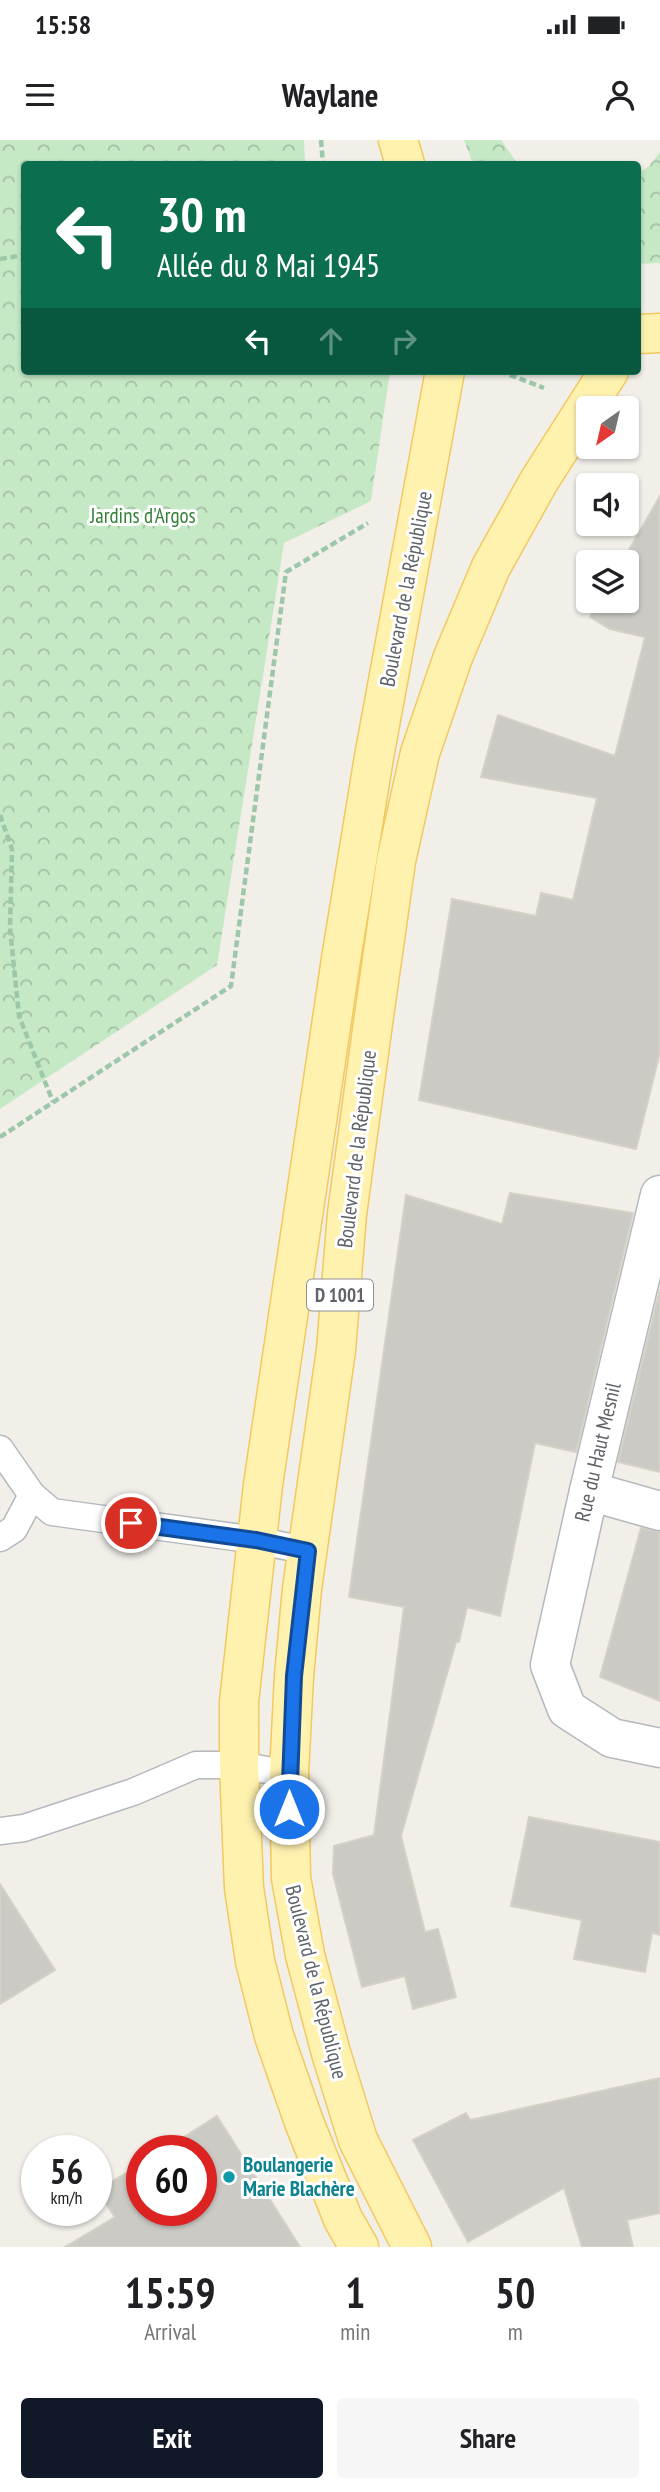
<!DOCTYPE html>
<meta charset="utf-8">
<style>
body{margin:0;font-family:"PT Sans Narrow",sans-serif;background:#f6f6f6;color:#202124;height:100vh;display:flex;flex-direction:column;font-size:26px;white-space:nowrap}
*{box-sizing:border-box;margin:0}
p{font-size:23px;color:#757577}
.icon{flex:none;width:38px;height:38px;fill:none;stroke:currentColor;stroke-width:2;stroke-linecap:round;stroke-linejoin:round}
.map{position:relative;height:2107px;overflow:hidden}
.details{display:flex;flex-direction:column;background:#fff;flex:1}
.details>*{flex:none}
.hud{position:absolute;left:21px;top:21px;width:620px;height:214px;border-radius:7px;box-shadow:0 2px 5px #0004;background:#0b6e4f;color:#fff;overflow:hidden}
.needle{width:46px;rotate:214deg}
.controls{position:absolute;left:576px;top:256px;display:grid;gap:14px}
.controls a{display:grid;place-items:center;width:63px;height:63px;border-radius:7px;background:#fff;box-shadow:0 2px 5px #0004;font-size:35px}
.speed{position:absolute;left:21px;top:1995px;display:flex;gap:14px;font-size:35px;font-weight:700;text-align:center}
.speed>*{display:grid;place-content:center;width:91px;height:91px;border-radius:50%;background:#fff;box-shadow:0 2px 5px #0004;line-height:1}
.speed small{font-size:18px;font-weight:400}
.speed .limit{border:10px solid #d22;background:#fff;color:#111}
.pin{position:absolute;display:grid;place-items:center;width:60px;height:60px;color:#fff;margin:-30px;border:4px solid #fff;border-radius:50%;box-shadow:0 2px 7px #0007}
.me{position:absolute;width:77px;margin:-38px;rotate:0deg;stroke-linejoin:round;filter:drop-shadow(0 0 5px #0008)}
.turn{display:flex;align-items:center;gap:24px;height:147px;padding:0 21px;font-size:32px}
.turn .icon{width:91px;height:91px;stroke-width:2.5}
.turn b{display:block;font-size:49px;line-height:60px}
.lanes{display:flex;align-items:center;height:66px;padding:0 21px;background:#0003;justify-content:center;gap:35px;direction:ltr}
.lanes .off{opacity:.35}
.eta{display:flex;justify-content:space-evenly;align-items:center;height:119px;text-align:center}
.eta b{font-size:42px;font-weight:700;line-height:49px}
.button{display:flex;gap:14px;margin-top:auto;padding:14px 21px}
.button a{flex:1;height:80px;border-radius:7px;background:#111827;color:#fff;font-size:28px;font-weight:700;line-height:80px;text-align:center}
.button a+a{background:#f6f6f6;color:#202124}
.status{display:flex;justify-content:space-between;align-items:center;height:49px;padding:0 35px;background:#fff;direction:ltr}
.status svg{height:19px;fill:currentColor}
header{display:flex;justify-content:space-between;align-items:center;height:91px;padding:0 21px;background:#fff;font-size:32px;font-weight:700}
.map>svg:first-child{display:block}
.park{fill:url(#park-crowns)}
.building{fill:#cccac5;stroke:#d6d1c6;stroke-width:2}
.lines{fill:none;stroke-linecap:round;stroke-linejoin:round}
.lane-casing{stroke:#b5b8bc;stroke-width:29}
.street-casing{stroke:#b5b8bc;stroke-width:41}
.primary-casing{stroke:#f2c960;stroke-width:41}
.path{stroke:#9cc7a9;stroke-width:4.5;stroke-dasharray:7 3.5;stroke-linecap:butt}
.lane{stroke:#fff;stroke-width:26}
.street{stroke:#fff;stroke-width:38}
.primary{stroke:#fff2af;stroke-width:38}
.route-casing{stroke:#114b97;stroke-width:18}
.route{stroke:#1a73e8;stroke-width:12}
.culture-dot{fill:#0f9aa8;stroke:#fff;stroke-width:2.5}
.labels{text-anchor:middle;stroke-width:6;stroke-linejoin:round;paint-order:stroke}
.shield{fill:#fff;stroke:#8f9295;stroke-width:2}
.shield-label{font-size:19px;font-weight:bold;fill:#5f6368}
.park-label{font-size:21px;fill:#348238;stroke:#fff}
.street-label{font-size:21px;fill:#5f6368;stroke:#fff}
.culture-label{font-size:21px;font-weight:bold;fill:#0d838f;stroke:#fff;text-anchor:start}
</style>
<div class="status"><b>15:58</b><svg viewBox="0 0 49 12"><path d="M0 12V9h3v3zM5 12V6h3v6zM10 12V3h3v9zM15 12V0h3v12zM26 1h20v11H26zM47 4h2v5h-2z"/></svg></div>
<header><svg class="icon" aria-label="menu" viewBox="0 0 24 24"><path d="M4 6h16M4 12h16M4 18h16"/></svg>Waylane<svg class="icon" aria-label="person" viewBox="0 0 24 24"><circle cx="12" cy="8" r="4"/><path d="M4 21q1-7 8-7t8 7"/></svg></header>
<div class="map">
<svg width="660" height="2107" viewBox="0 0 660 2107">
<defs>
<pattern id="park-crowns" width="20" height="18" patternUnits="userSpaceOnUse" patternTransform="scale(1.75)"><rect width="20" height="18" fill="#c5e8c5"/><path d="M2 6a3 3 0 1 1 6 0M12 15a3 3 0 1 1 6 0" fill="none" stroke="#a3c0a4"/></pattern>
</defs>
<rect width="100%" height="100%" fill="#f1efe8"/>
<g class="park">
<path d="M0,0H304L305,24H24V231H390L371,361L284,403L217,825L0,969Z"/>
<path d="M464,0H501L518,24H473Z"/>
<path d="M660,12V123L637,124V34L649,26Z"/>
</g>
<g class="building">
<path d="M660,356V912L636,1009L419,960L452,759L536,776L541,753L573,760L597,658L481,637L498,575L615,616L645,497L610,489L590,477L600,460H626V422H622Z"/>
<path d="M510,1053L633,1073L576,1312L535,1303L500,1476L467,1467L459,1502H456L401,1696L425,1792L438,1789L456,1857L413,1869L405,1836L362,1847L333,1734L334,1706L374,1695L404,1467L349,1457L406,1055L502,1084Z"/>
<path d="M660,1149V1332L618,1322Z"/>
<path d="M641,1388L660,1392V1561L600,1537Z"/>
<path d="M529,1677L660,1702V1795L652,1793L645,1832L574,1819L582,1780L511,1766Z"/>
<path d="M0,1744L55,1830L0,1864Z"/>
<path d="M660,1938V2073L627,2080L633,2107H582L564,2048L468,2102L413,2000L466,1973L470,1980Z"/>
<path d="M217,1976L300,2107H65L115,2077L97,2051L142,2023V2070H201V2011H162Z"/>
</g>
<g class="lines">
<g class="lane-casing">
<g id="lane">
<path d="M0,1309L32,1355L52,1372L256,1400L308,1411"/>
<path d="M0,1398L14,1389L32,1355"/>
<path d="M0,1691L24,1688L133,1652L196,1625H239L289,1634"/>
</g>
</g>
<g class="street-casing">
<g id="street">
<path d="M660,1055L589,1351L550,1525L567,1569L612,1598L660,1608"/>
<path d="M589,1351L660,1371"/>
</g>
</g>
<g class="primary-casing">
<g id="primary">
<path d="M398,0L405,24"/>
<path d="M637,194L660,193"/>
<path d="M359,2107L343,2079L304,1982L274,1896L255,1821L244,1748L239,1625V1562L263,1345L341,819L374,617L445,231"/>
<path d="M412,2107L358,2000L331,1913L305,1815L291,1738L289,1634L294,1536L302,1449L336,1210L347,1074L373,883L396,721L420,613L453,517L491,427L539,341L609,231"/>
</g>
</g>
<g class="path">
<path d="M321,0L323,24"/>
<path d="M0,119L24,115"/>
<path d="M500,231L544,248"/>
<path d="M0,675L12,709L10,788L19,876L53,962"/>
<path d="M0,997L231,846L286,432L368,383"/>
</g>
<use href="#lane" class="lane"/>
<use href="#street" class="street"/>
<use href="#primary" class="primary"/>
</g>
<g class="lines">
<g class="route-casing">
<path id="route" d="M131,1383L256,1400L308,1411L294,1536L289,1669"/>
</g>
<use href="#route" class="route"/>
</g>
<circle class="culture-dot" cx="229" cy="2037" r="7"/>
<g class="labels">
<rect class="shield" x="307" y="1139.5" width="66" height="31" rx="5"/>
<g class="shield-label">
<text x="340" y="1162">D 1001</text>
</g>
<g class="park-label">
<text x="143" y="383">Jardins d'Argos</text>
</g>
<g class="street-label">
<text transform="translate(406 449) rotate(-79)" y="7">Boulevard de la République</text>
<text transform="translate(357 1009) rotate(-83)" y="7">Boulevard de la République</text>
<text transform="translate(598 1312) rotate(-77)" y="7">Rue du Haut Mesnil</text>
<text transform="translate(316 1842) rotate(76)" y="7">Boulevard de la République</text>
</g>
<g class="culture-label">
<text x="243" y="2032">Boulangerie<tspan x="243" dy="24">Marie Blachère</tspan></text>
</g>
</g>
</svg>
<div class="controls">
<a><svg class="needle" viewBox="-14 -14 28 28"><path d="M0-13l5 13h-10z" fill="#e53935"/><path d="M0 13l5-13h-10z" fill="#757577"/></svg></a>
<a><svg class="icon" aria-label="sound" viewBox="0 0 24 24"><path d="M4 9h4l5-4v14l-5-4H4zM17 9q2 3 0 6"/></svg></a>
<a><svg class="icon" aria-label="layers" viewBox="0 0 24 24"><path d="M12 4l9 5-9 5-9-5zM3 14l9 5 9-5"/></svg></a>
</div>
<div class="speed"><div>56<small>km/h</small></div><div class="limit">60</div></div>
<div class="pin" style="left:131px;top:1383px;background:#d93025"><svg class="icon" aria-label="arrive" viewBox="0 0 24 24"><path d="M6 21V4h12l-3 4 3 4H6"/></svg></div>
<svg class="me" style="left:289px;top:1669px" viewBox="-20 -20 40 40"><circle r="17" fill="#1a73e8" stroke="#fff" stroke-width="3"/><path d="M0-11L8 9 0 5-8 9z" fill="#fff"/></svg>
<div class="hud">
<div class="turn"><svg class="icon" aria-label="left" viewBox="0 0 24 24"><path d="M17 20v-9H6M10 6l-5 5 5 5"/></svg><div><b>30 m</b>Allée du 8 Mai 1945</div></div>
<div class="lanes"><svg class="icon" aria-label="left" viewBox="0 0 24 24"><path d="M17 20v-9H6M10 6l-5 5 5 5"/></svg><svg class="icon off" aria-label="ahead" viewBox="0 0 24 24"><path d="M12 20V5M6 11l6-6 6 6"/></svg><svg class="icon off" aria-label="right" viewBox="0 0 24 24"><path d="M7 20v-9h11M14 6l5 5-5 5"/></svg></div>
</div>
</div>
<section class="details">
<div class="eta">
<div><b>15:59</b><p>Arrival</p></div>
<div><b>1</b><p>min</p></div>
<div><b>50</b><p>m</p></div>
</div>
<div class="button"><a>Exit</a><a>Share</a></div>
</section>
